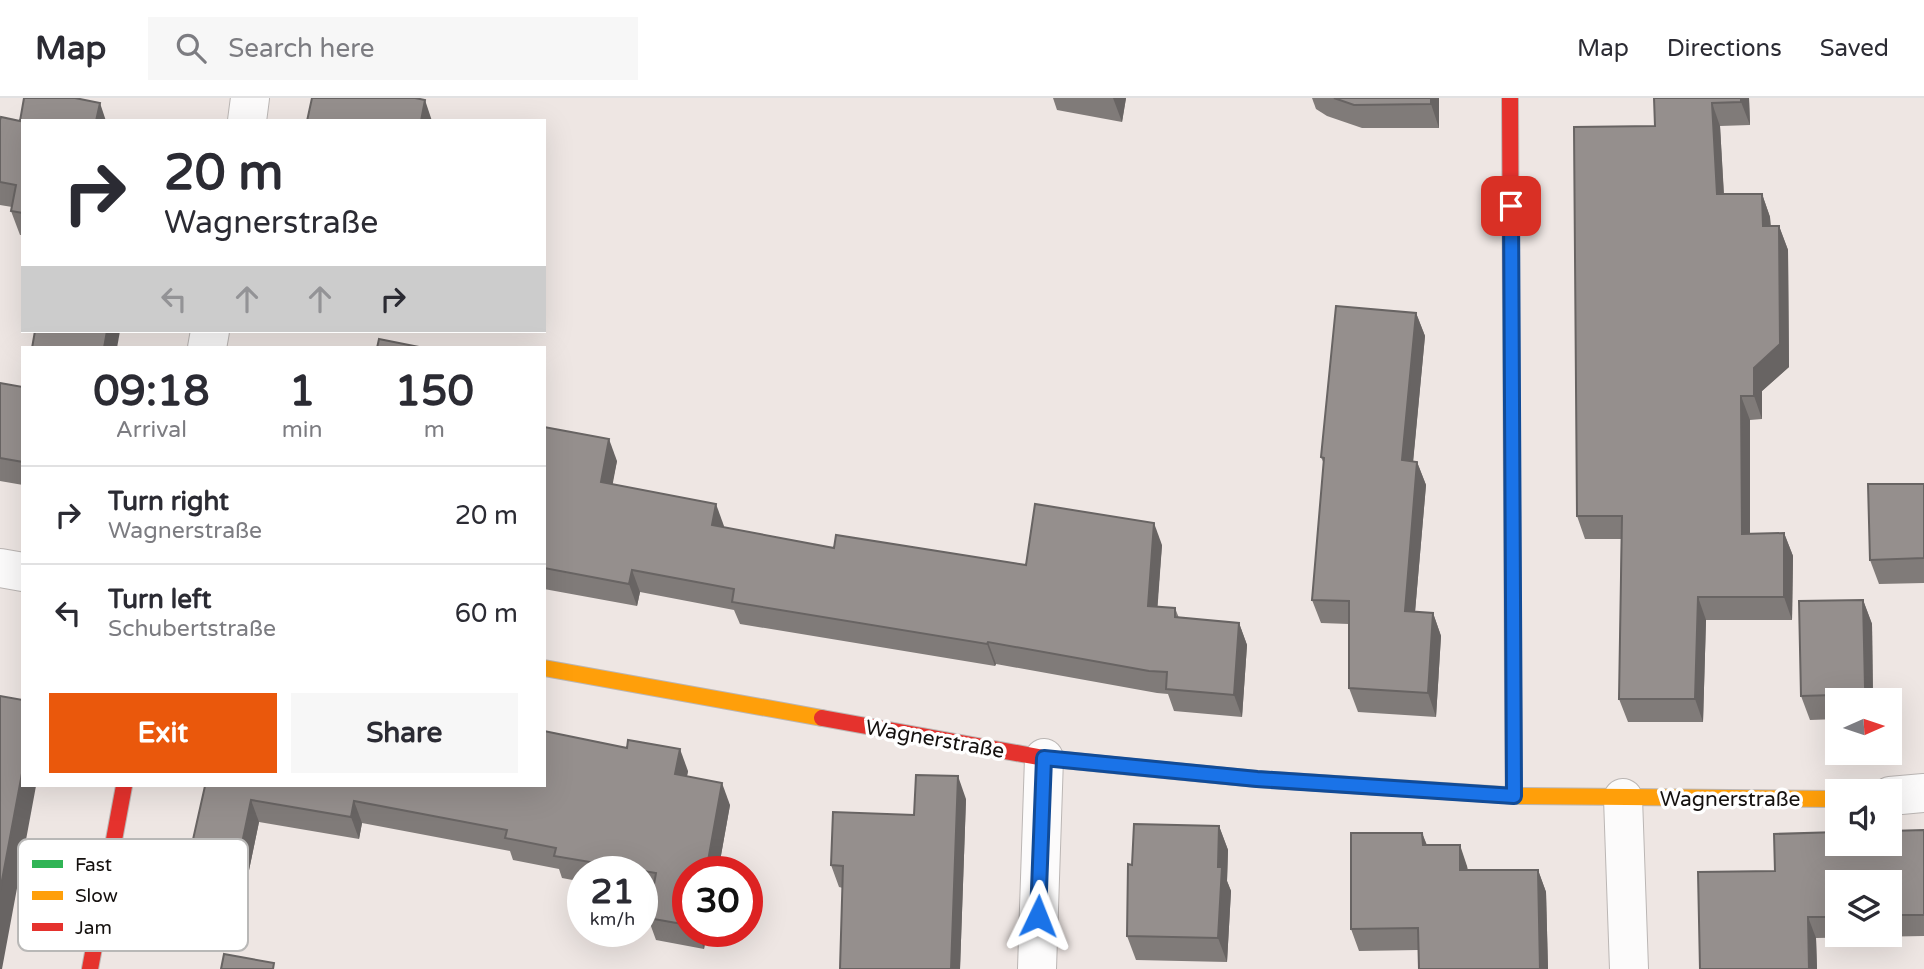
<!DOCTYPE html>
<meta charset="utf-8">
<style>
body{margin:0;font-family:"Varela Round",sans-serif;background:#f7f7f7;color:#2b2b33;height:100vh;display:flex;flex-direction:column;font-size:26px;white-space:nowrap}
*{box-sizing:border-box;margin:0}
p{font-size:23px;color:#7c7c81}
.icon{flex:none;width:38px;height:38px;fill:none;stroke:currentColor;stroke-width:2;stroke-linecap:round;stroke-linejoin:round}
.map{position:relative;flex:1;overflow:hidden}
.side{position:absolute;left:21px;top:248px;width:525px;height:441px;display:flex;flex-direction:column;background:#fff;border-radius:0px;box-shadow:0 7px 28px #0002}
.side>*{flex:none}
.banner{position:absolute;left:21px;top:21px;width:525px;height:214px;border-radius:0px;box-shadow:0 7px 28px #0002;background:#fff;color:#2b2b33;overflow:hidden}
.needle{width:46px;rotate:87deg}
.buttons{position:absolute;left:1825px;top:590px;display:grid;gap:14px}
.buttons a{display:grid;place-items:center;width:77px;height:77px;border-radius:0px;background:#fff;box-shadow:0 7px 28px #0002;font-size:35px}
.speed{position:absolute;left:567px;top:758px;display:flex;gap:14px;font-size:35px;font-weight:700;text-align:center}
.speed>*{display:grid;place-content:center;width:91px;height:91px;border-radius:50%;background:#fff;box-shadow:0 7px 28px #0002;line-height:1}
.speed small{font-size:18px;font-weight:400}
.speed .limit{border:10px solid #d22;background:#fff;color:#111}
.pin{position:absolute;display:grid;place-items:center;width:60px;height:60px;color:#fff;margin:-30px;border-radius:14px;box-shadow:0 4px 10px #0006}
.me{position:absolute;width:77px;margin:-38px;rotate:2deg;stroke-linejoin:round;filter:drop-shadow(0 0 5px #0008)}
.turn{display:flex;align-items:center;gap:24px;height:147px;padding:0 28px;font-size:32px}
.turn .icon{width:91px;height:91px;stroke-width:2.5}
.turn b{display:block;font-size:49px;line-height:60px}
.lanes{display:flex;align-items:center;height:66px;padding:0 28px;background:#0003;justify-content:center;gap:35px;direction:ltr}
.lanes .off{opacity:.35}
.eta{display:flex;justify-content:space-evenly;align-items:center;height:119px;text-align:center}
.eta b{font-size:42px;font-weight:700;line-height:49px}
.primary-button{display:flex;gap:14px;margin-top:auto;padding:14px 28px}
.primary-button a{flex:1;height:80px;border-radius:0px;background:#ea580c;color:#fff;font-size:28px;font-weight:700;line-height:80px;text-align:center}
.primary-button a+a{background:#f7f7f7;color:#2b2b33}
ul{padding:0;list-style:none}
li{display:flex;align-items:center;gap:21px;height:98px;padding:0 28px;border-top:2px solid #e1e1e2}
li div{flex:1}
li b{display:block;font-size:26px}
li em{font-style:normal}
header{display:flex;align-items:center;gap:42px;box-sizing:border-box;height:98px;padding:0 35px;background:#fff;border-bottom:2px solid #e1e1e2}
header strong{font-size:33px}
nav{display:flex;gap:38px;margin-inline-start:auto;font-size:24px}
.search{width:490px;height:63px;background:#f7f7f7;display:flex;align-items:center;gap:18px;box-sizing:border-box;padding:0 24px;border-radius:0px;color:#7c7c81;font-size:26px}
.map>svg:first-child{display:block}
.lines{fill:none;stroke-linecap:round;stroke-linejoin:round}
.street-casing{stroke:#bbb6b4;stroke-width:40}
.fast-casing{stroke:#bbb6b4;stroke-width:18}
.slow-casing{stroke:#bbb6b4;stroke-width:18}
.jam-casing{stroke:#bbb6b4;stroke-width:18}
.street{stroke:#fcfbfb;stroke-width:38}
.fast{stroke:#30b455;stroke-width:16}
.slow{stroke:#ff9f0a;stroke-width:16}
.jam{stroke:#e5322d;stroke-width:16}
.wall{fill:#807b79;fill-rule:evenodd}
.shaded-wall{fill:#686463}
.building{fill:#958f8d;stroke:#686463;stroke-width:2}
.route-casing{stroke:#114b97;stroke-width:18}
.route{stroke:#1a73e8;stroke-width:12}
.labels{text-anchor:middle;stroke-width:7;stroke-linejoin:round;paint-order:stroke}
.street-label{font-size:21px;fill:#15110f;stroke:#fff}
.key{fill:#fff;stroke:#b9b8b7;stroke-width:2}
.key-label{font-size:19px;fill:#15110f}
</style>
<header>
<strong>Map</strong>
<div class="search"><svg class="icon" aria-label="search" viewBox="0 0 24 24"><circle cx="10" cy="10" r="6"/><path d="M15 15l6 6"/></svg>Search here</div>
<nav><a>Map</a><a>Directions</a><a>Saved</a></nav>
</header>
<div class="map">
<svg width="1924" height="871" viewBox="0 0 1924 871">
<rect width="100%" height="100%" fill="#eee6e3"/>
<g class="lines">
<g class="street-casing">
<g id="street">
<path d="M247,23L250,0"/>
<path d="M207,250L210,233"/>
<path d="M0,470L23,474"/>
<path d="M1890,698L1924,695"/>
<path d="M1623,700L1629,871"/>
<path d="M1037,871L1044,660"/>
</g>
</g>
<g class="fast-casing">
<g id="fast">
<path d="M1513,584L1514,698"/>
<path d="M1133,669L1257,681L1520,698"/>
</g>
</g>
<g class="slow-casing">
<g id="slow">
<path d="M1511,210L1513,584"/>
<path d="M544,570L822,620"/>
<path d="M1520,698L1838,701"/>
</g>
</g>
<g class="jam-casing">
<g id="jam">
<path d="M1510,0L1511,210"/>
<path d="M822,620L1044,660L1133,669"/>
<path d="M90,871L124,688"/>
</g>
</g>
<use href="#street" class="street"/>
<use href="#fast" class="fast"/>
<use href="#slow" class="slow"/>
<use href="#jam" class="jam"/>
</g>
<g class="wall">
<path d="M1053,0H1126L1122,24L1057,12Z"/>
<path d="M1312,0H1439V30H1362L1327,18L1316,11Z"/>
<path d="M1654,0H1749L1750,27L1720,28L1724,96H1762L1770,119L1771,128H1779L1788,152L1789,269L1762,293V321L1750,322V436L1784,435L1793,458L1792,522H1706L1703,624H1628L1619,601L1621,441H1585L1577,418L1655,28Z"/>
<path d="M0,22L23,23V137H20L11,113L12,109L0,107Z"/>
<path d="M1416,215L1425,238L1413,363L1417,364L1426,387L1415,514L1433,515L1441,538L1436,619L1358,614L1349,590V526L1321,525L1312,502L1324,366L1321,359Z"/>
<path d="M0,285L23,289V387L0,383Z"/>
<path d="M544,329L617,363L612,386L724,428V430L834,450L1026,467L1162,447L1157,509L1175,510L1179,520L1239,525L1247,547L1242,619L1174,613L1168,596L1157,595L996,566L995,568L740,526L734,512L640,494L637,508L544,491Z"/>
<path d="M1924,386V485L1879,486L1870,462Z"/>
<path d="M1863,502L1872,526L1873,602H1838V621L1810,622L1801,598Z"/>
<path d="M688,673L687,678L730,707L718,774H688V833H707L704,851L656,842L648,820L652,795L642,794V774H583V784L562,780L559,771L513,762L510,753L362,725L359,741L259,724L248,777L200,768L192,746L205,688Z"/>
<path d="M966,701L960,871H840L843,790L839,789L831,767L914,717Z"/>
<path d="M1219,728L1228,752L1227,783L1231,793L1227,864L1136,862L1127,838Z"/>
<path d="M1924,732V838L1816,840L1817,871H1700L1698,774L1775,773L1774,736L1838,734V746H1890V733ZM1838,784H1890V836H1838Z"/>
<path d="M1422,735L1427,747L1467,768L1468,772H1538L1546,794L1548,871H1419L1418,852L1359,853L1351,831Z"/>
</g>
<g class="shaded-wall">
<path d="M1113,0H1126L1122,24Z"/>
<path d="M1431,0H1439V30L1431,6Z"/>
<path d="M1741,0H1749L1750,27L1741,4Z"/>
<path d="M425,2L432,23H421Z"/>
<path d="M100,5L106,23H96Z"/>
<path d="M1712,5L1720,28L1725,119L1717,96Z"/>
<path d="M1762,96L1770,119L1771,152L1763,128Z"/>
<path d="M1779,128L1788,152L1789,269L1762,293V321L1754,298V270Z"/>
<path d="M1416,215L1425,238L1411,386L1402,362Z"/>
<path d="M107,233H120L117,250H104Z"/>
<path d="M1741,298L1750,322V459L1742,436Z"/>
<path d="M609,341L617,363L609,406L601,384Z"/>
<path d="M1417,364L1426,387L1413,537L1405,513Z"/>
<path d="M716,406L724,428L720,449L712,427Z"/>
<path d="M1154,425L1162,447L1156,530L1148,508Z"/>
<path d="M1784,435L1793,458L1792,522L1784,499Z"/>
<path d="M632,472L640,494L637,508L629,486Z"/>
<path d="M1698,499L1706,522L1703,624L1695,601Z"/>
<path d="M1863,502L1872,526L1873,602H1869L1865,589Z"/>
<path d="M1433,515L1441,538L1436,619L1428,595Z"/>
<path d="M1239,525L1247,547L1242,619L1234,597Z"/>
<path d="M988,544L996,566L995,568L987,546Z"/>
<path d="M680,651L688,673L683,698L675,676Z"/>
<path d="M23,670V688H36L2,871H0V793Z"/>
<path d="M958,678L966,701L960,871H951Z"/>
<path d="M722,685L730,707L718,774H706Z"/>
<path d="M251,702L259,724L248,777L240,755Z"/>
<path d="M354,703L362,725L359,741L351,719Z"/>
<path d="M1219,728L1228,752L1227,783L1231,793L1227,864L1218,840Z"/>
<path d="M1422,735L1430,756L1423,747Z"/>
<path d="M1460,747L1467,768L1468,794L1460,772Z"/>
<path d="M1538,772L1546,794L1548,871H1540Z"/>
<path d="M1808,819L1816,840L1817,871H1809Z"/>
<path d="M697,833H707L704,851Z"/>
</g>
<g class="building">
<path d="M24,0H75L100,5L96,23H23V115L11,113L16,87L0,84V22L1,19L20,23Z"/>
<path d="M312,0H415L425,2L421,23H307Z"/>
<path d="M1334,0H1431V6L1354,7Z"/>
<path d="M1654,0H1741V4L1712,5L1717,96H1762L1763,128H1779L1780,246L1754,270V298H1741L1742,436L1784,435V499H1698L1695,601H1619L1622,418H1577L1574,29L1655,28Z"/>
<path d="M1336,208L1416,215L1402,362L1417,364L1405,513L1433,515L1428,595L1349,590V503L1312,502L1324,360L1321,359Z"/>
<path d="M35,233H107L104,250H32Z"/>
<path d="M379,241L424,250H377Z"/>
<path d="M0,285L23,289V364L0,360Z"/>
<path d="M544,329L609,341L601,384L716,406L712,427L834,450L836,437L1026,467L1035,406L1154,425L1148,508L1175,510V519L1239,525L1234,597L1166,591L1167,574L1149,573L988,544L987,546L732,504L734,491L632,472L629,486L544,470Z"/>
<path d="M1868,386H1924V460L1870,462Z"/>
<path d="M1863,502L1865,589L1867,596L1801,598L1799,503Z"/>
<path d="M0,598L23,602V670L0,793Z"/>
<path d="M544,633L627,650L628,642L680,651L675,676L722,685L706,774H688V827L648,820L656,775L554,758L556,750L505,740L507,732L354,703L351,719L251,702L240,755L192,746L205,688H544Z"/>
<path d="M916,677L958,678L951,871H840L843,768L831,767L833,714L914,717Z"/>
<path d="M1134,726L1219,728L1218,769H1222L1218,840L1127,838L1128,766L1132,767Z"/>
<path d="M1924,732V817H1890V784H1838V819H1808L1809,871H1700L1698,774L1775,773L1774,736L1838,734V746H1890V733Z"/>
<path d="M1351,735H1422L1423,747H1460V772H1538L1540,871H1419L1418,830L1351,831Z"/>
<path d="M224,856L274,865L273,871H221Z"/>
</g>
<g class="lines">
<g class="route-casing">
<path id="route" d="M1038,818L1044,660L1257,681L1514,698L1511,108"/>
</g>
<use href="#route" class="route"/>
</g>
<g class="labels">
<g class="street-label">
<text transform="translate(935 641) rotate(10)" y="7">Wagnerstraße</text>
<text x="1730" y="708">Wagnerstraße</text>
</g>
</g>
<rect x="18" y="741" width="230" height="112" rx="10" class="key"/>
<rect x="32" y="762" width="31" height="8" fill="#30b455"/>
<rect x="32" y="793" width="31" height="9" fill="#ff9f0a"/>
<rect x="32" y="825" width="31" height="8" fill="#e5322d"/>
<g class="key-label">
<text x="75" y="773">Fast</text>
<text x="75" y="804">Slow</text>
<text x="75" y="836">Jam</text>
</g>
</svg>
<div class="buttons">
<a><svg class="needle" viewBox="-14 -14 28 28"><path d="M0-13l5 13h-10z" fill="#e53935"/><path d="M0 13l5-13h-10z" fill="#7c7c81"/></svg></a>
<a><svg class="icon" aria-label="sound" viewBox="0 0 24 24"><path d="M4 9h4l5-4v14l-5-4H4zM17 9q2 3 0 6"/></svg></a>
<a><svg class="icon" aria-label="layers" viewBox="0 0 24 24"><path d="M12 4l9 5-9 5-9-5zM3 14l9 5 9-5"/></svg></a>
</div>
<div class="speed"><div>21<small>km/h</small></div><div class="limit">30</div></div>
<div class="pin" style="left:1511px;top:108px;background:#d93025"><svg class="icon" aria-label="arrive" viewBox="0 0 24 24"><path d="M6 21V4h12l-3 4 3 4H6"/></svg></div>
<svg class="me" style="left:1038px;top:818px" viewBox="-20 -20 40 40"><path d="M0-17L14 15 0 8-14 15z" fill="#1a73e8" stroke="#fff" stroke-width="4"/></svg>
<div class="banner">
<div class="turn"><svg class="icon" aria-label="right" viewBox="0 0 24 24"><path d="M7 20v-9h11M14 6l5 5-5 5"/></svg><div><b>20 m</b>Wagnerstraße</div></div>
<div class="lanes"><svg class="icon off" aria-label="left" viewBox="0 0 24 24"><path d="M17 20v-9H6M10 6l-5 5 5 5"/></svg><svg class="icon off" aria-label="ahead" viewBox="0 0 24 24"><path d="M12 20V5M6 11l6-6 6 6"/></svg><svg class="icon off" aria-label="ahead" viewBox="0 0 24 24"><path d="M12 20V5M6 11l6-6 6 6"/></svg><svg class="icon" aria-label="right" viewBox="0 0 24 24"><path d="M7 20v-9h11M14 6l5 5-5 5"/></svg></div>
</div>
<section class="side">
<div class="eta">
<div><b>09:18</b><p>Arrival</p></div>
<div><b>1</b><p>min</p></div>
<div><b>150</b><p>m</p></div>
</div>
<ul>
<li><svg class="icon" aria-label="right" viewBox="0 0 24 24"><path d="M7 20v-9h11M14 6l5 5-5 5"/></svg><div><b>Turn right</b><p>Wagnerstraße</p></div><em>20 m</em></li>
<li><svg class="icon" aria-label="left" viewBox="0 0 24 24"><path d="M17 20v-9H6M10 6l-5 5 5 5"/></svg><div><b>Turn left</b><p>Schubertstraße</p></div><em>60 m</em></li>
</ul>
<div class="primary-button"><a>Exit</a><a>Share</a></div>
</section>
</div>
